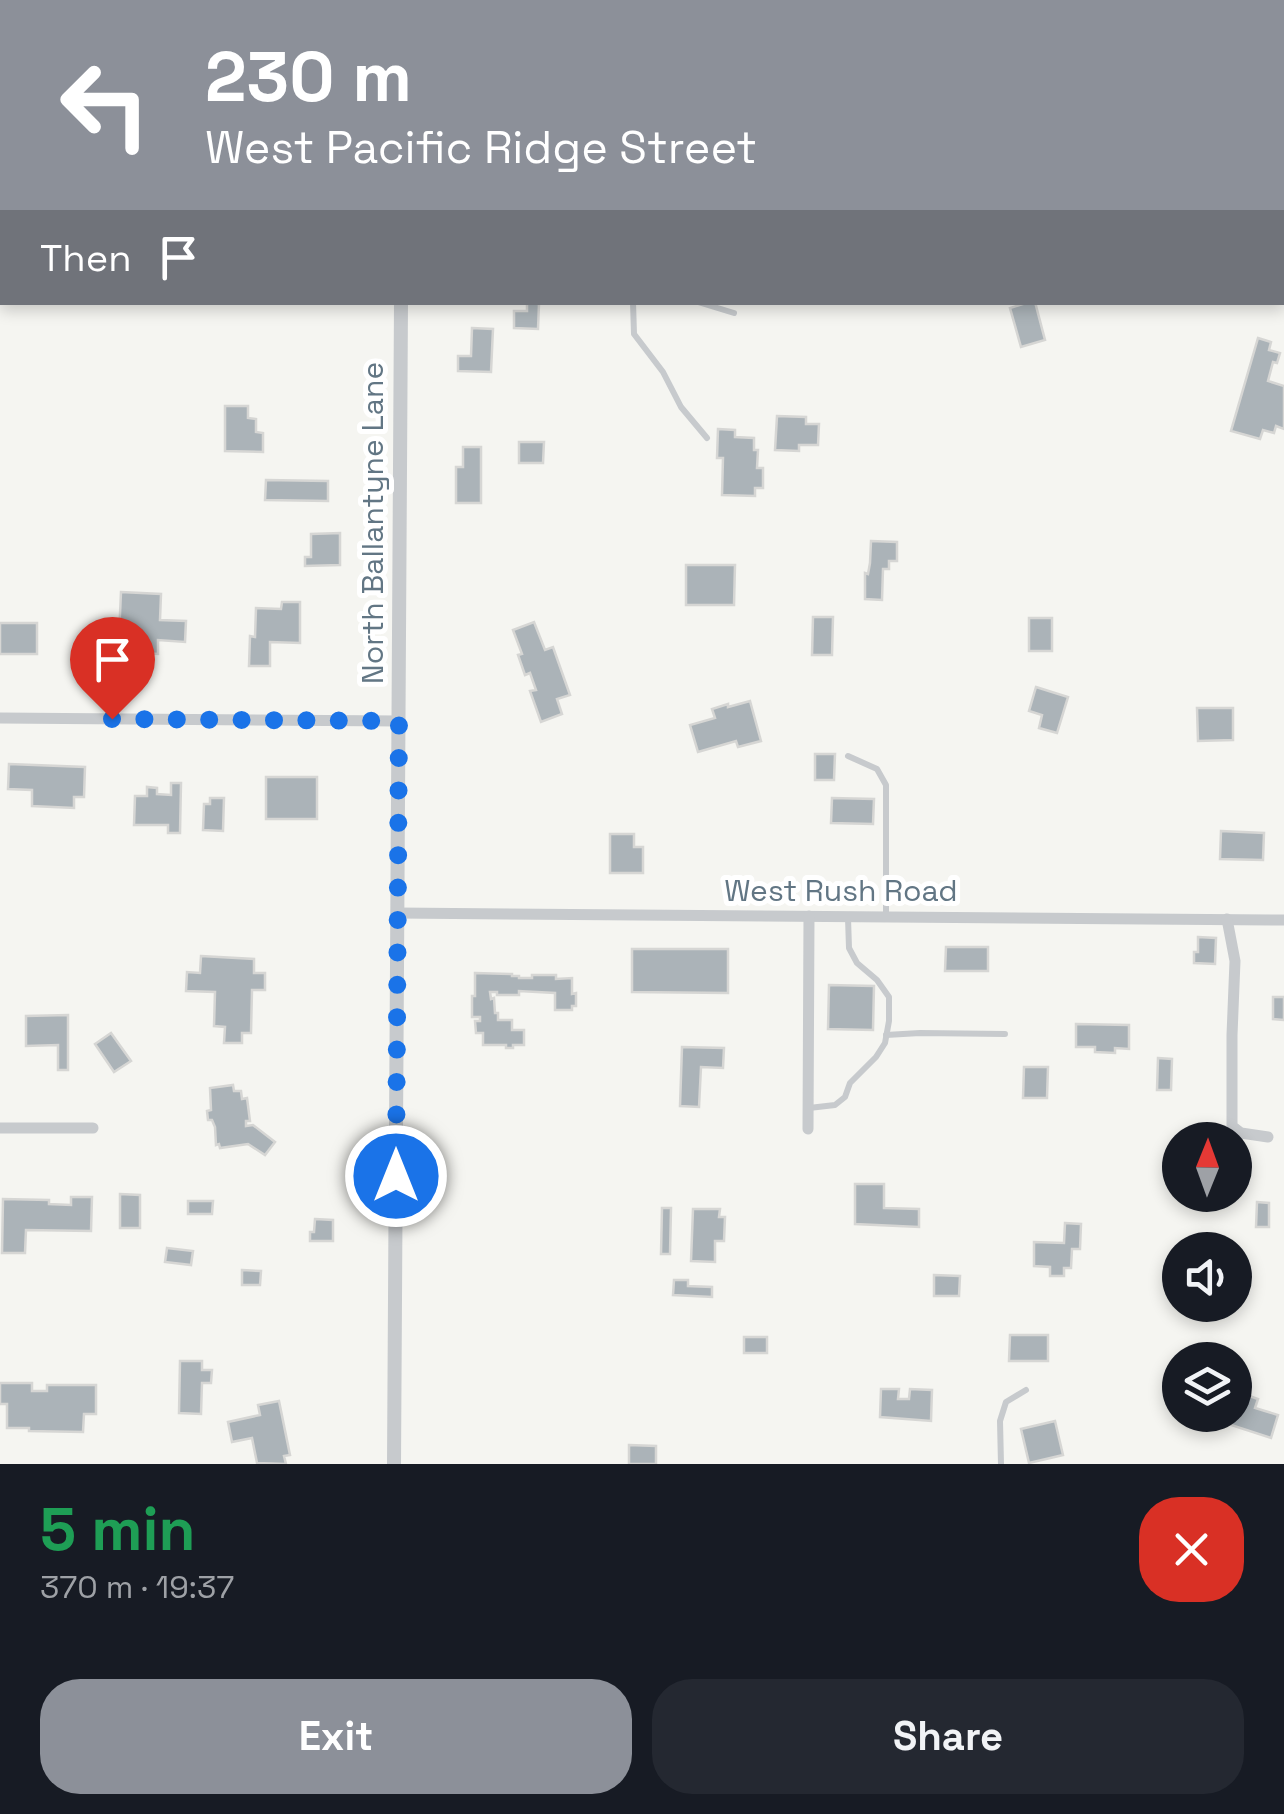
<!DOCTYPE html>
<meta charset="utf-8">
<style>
body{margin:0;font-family:"Space Grotesk",sans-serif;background:#242831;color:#f1f3f6;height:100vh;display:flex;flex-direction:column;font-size:38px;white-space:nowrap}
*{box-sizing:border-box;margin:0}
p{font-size:32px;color:#9ea1a6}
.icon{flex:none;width:55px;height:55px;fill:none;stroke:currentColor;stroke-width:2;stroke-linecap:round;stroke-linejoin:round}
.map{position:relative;height:1464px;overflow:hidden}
.sheet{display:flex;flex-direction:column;background:#171b24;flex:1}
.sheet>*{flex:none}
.hud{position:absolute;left:0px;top:0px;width:1285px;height:305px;box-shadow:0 5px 15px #0003;background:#8c9099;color:#fff;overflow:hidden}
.needle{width:65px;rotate:1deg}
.tools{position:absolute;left:1162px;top:1122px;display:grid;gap:20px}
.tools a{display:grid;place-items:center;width:90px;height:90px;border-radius:50%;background:#171b24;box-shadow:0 5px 15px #0003;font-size:50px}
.pin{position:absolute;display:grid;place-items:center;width:85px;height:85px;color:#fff;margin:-102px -42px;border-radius:50% 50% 50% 0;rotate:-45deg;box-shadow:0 0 10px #0007}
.pin .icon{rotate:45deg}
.me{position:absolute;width:110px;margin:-55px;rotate:0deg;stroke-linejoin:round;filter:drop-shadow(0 0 8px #0008)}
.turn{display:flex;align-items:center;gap:35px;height:210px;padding:0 40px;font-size:45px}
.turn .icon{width:130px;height:130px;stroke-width:2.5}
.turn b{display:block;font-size:70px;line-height:85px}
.then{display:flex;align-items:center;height:95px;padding:0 40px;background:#0003;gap:20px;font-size:38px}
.round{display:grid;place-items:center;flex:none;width:105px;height:105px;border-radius:40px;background:#242831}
.headline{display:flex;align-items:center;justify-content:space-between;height:170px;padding:0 40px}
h1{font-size:60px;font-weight:600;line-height:75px;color:#1e9e55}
.action{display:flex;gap:20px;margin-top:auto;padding:20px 40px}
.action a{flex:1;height:115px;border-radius:40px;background:#8c9099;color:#fff;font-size:40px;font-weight:600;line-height:115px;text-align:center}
.action a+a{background:#242831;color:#f1f3f6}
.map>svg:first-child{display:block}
.building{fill:#abb3b8;stroke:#d6d6d4;stroke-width:2.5}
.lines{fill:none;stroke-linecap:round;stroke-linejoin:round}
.service{stroke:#c7cacd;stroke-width:6}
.minor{stroke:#c7cacd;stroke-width:11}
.tertiary{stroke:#c7cacd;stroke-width:14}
.route{stroke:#1a73e8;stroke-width:18;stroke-dasharray:0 32.4}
.labels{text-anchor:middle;stroke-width:10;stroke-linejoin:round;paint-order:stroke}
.street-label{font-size:30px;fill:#627684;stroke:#fff}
</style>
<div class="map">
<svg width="1284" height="1464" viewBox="0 0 1284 1464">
<rect width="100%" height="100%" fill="#f5f5f1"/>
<g class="building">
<path d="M1029,302H1035L1045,340L1021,347L1010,308Z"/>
<path d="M527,303L539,304L538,329L514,328V311H527Z"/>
<path d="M472,328L493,329L491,372L458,371V356H471Z"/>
<path d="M1258,338L1271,342L1269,350L1280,353L1277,363L1273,362L1268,381L1284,386V429L1276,426L1274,433L1263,430L1260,439L1231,431Z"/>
<path d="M225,406H248V418L256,419V432L263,433V452L225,451Z"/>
<path d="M777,416L806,417V424H819L818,445H799V451L775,450Z"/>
<path d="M718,429L735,430V437L754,438V450H758L757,468H763V488H755V496L722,495L723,458H717Z"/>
<path d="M519,442H544L543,463H519Z"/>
<path d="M463,447H481V503H456V467H463Z"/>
<path d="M266,480L328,481V501L265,500Z"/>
<path d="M340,533V565L305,566V557H311V534Z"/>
<path d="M871,541L897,542V561H889V569H883L882,600L865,599V573L868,574L870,563Z"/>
<path d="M686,565H735L734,605H686Z"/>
<path d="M121,592L161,594L160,620L186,621L185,642L158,640V654L144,653V637L119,636Z"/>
<path d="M282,602H300V643L270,642V666H249L250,636L255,637L256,608L281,609Z"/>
<path d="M813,617H833L832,655H812Z"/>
<rect x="1029" y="618" width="23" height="33"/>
<path d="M534,622L545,650L553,647L570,695L557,699L562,714L541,722L530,691L536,690L530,673L525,675L518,655L522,654L513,630Z"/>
<rect x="0" y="623" width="37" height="31"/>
<path d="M1036,687L1068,697L1057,733L1039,728L1042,715L1029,711Z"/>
<path d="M750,701L761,741L738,747L736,741L698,752L690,725L715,718L712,709L728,704V707Z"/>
<path d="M1197,708H1233V740L1198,741Z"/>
<path d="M815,754H835L834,780H815Z"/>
<path d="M9,764L85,767L84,797H74V808L32,806V790L8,789Z"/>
<rect x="266" y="777" width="51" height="42"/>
<path d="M171,783H181L180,833H168V825H134L135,796H147V787L157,788V794L171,795Z"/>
<path d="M210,798H224L223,831L203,830L204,804H210Z"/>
<path d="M832,798L874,799L873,824L831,823Z"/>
<path d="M1221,831L1264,833L1263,860L1220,859Z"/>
<path d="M610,834H634V847H643V873H610Z"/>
<path d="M1198,937L1216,938L1215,964L1194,963V952H1198Z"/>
<path d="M946,947H988V971H945Z"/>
<path d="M632,949H728V993L632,992Z"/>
<path d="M201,956L254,959V973H265V990H252L251,1033H242V1043H224L225,1027L214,1026L215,992L186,991L187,972L200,973Z"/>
<path d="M475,973L512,974V976H519V978H532V975H556V979L572,978V994L576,993V1006H572V1010H555V993L519,991V995H497V992H490L491,999L494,998L495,1013H498V1020H512V1030H524V1045H513V1048H506V1045H483V1033H476L475,1021H480V1017H472V996H475Z"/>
<path d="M829,985L874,986L873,1030L828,1029Z"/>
<path d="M1273,997H1284V1020L1273,1019Z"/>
<path d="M68,1015V1070H58V1045L26,1046V1016Z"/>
<path d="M1076,1024L1129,1025V1049L1115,1048V1053L1095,1052V1047H1076Z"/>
<path d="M111,1033L131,1061L114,1072L95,1044Z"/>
<path d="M682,1047L724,1048L723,1068L701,1067L699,1107L680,1106Z"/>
<path d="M1158,1058L1172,1059L1171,1090H1157Z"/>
<path d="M1024,1067H1048L1047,1098H1023Z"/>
<path d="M233,1085L234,1091H241L242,1099L247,1098L250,1121H246V1126L253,1125L275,1142L265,1155L248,1144L220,1148L219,1144L216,1145L215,1127L212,1120H208L207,1111L211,1110L210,1088Z"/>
<path d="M855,1184H884V1208L919,1209V1227L855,1224Z"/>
<path d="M120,1194L140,1195V1228H120Z"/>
<path d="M71,1197H92L91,1231L26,1230L25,1253H2L3,1199L49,1200V1204L71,1205Z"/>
<path d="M188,1201H213L212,1214H188Z"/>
<path d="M1257,1202L1269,1203V1227H1256Z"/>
<path d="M662,1208H671L670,1254H661Z"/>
<path d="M693,1209H720L719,1217H725L724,1241H715V1262L691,1261Z"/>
<path d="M315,1219L333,1220V1241H310V1232H314Z"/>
<path d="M1065,1223L1081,1224L1080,1249H1072L1071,1268H1064V1276H1050V1267L1034,1266V1242L1064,1243Z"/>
<path d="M167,1248L193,1251L191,1265L165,1262Z"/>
<path d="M242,1270L261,1271L260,1285H242Z"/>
<path d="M934,1275L960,1276L959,1296H934Z"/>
<path d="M674,1280H688V1286L712,1287V1297L673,1295Z"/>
<path d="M1010,1335H1048V1361H1009Z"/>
<rect x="744" y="1337" width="23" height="16"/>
<path d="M180,1361H202V1370H212L211,1383H202L201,1414L179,1413Z"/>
<path d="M0,1383H32V1391H47V1385H96V1414H84L83,1432L29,1431V1428H7V1404H0Z"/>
<path d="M881,1389H899L898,1399H909L910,1389L932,1390L931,1421L880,1417Z"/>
<path d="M1241,1393L1258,1399L1255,1408L1278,1415L1271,1438L1231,1425Z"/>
<path d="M279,1401L290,1455L284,1456L286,1464L257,1463L252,1438L232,1442L228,1422L260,1415L258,1405Z"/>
<path d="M1055,1421L1063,1455L1029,1463L1021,1429Z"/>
<path d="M629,1445L656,1446V1464H629Z"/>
</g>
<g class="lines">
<g class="service">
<path d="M599,0V2"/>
<path d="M1050,0L1051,2"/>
<path d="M657,2V0"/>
<path d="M911,2L912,0"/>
<path d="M1065,2L1067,0"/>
<path d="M633,302L634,334L663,372L681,407L707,438"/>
<path d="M698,302L734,313"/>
<path d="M848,756L877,769L886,785V915"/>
<path d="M886,1035L920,1033L1005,1034"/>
<path d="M809,1108L835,1105L845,1097L850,1083L876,1057L885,1043L889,1021V997L877,980L857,963L849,948L848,918"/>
<path d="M1001,1464L1000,1421L1006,1402L1026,1390"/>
</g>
<g class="minor">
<path d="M0,718L399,721"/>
<path d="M397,913L1284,920"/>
<path d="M1227,919L1235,961L1232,1035V1126L1241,1133L1268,1137"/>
<path d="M0,1128H93"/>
<path d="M808,1129L809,916"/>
</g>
<g class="tertiary">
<path d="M401,0V2"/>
<path d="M394,1464L401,302"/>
</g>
</g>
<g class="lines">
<path class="route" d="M112,719L399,721L396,1176"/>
</g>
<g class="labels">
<g class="street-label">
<text transform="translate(373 523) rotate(-90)" y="10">North Ballantyne Lane</text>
<text x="841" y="901">West Rush Road</text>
</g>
</g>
</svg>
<div class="tools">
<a><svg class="needle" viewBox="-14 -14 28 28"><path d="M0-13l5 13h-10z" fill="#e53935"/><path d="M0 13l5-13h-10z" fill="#9ea1a6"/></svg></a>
<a><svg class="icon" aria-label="sound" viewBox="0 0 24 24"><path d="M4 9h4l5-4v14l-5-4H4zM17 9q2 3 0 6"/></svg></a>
<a><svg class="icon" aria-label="layers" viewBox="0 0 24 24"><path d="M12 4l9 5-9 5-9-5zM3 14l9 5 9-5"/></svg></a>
</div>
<div class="pin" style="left:112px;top:719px;background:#d93025"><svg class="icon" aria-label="arrive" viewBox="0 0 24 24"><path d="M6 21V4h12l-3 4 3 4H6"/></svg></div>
<svg class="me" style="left:396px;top:1176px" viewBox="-20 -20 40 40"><circle r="17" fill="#1a73e8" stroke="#fff" stroke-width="3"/><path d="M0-11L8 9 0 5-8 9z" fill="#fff"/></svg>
<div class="hud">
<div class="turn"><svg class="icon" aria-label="left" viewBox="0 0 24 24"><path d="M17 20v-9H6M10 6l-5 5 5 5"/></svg><div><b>230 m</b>West Pacific Ridge Street</div></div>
<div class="then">Then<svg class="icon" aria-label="arrive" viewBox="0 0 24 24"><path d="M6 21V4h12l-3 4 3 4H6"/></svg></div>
</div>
</div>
<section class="sheet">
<div class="headline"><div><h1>5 min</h1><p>370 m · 19:37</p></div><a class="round" style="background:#d93025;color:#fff"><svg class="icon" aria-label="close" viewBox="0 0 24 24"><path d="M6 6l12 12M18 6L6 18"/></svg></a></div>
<div class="action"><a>Exit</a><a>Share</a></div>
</section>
